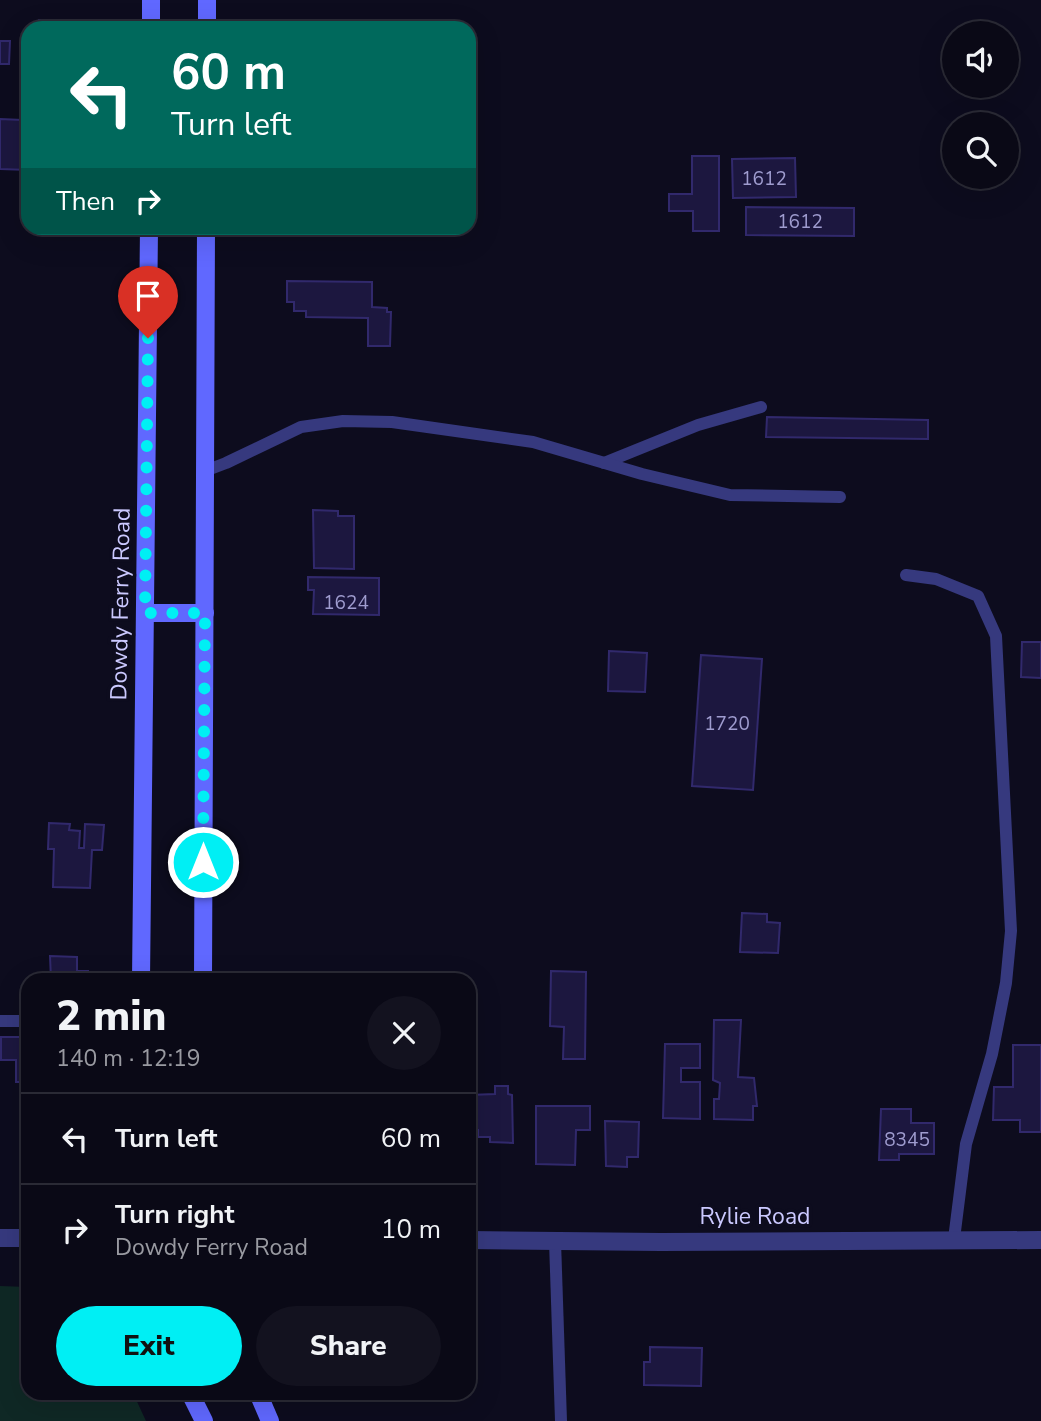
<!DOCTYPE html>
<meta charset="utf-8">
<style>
body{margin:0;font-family:"Nunito Sans",sans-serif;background:#13121f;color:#f1f3f6;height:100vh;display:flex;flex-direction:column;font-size:26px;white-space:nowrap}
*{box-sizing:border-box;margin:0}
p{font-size:23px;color:#999aa1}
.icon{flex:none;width:38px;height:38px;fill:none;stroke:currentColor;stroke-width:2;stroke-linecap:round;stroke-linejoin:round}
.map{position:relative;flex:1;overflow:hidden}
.details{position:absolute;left:21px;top:973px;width:455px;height:427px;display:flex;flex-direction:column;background:#0a0916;border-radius:21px;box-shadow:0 7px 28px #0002,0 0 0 2px #2a2a35}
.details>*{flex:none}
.top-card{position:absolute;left:21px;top:21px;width:455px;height:214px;border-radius:21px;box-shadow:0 7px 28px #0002,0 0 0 2px #2a2a35;background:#00695c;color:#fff;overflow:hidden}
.fabs{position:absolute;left:942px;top:21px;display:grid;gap:14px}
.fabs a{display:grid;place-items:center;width:77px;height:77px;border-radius:50%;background:#0a0916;box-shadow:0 7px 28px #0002,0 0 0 2px #2a2a35;font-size:35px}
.pin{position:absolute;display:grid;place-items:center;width:60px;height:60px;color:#fff;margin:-72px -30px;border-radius:50% 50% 50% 0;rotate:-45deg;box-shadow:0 0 7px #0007}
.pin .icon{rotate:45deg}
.me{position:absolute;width:77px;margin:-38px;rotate:0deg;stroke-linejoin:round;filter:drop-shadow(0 0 5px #0008)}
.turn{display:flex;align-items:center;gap:24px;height:147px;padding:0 35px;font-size:32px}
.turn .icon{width:91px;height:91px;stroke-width:2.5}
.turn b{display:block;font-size:49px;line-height:60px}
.then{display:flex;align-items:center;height:66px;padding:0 35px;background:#0003;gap:14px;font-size:26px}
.round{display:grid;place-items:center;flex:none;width:74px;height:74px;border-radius:37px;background:#13121f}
.summary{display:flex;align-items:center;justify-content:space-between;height:119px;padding:0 35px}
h1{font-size:42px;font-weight:800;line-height:52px}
.primary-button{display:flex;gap:14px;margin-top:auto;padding:14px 35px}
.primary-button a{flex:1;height:80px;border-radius:42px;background:#00eff4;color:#111;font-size:28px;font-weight:800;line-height:80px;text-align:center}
.primary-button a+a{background:#13121f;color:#f1f3f6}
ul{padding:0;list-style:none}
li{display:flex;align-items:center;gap:21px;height:91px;padding:0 35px;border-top:2px solid #2a2a35}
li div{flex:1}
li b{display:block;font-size:26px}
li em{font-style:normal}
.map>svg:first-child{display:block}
.green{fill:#0f2825}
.building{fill:#1c173f;stroke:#31296c;stroke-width:2}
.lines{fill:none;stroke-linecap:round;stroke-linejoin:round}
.lane{stroke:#36397e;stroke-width:12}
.street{stroke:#36397e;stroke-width:18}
.secondary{stroke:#6068ff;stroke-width:18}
.route{stroke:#00eff4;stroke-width:12;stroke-dasharray:0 21.6}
.labels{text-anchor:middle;stroke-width:7;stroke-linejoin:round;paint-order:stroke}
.number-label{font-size:19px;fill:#9f9ccf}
.street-label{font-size:23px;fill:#cbc9ff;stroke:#0d0c1e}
</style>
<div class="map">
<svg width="1041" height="1421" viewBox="0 0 1041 1421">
<rect width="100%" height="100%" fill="#0d0c1e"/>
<path class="green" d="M0,1286L28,1287V1393H133L146,1421H0Z"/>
<g class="building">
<path d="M39,20L83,21V28H39Z"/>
<path d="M0,41H10L9,64H0Z"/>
<path d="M0,119L22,120V126H28V170L0,169Z"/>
<path d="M692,156H719V231H693V211H669V194H692Z"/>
<path d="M795,158L796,197L733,198L732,159Z"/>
<path d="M746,207L854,208V236L746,235Z"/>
<path d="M287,281L372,282V307L387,308V312H391L390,346H368V318L306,317V311H294V302H287Z"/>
<path d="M767,417L928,420V439L766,437Z"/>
<path d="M313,510L338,511V516H354V569L314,568Z"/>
<path d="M308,577L379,578V615L313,614L314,590H308Z"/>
<path d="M1022,642H1041V678L1021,677Z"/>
<path d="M609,651L647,653L645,692L608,691Z"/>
<path d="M701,655L762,659L753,790L692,786Z"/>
<path d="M49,823L70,824L69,830L80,831L79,848H84L85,824L104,825L102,850H92L90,888L53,887L54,849H48Z"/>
<path d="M742,913L767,914V922L780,923L778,953L740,952Z"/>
<path d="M50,956L77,957V971H88V980H51Z"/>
<path d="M551,971L586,972L585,1059H563L564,1027L550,1026Z"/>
<path d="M714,1020H741L738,1077L754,1078L757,1106H753V1120L714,1119V1099H719L720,1083L713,1080Z"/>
<path d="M1,1037H28V1082H16V1060H1Z"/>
<path d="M665,1044H700V1068H681V1082H700V1119L663,1118Z"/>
<path d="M1013,1045H1041V1132H1020V1120H993L994,1087H1013Z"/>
<path d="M495,1086H508V1094L512,1095L513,1143L490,1142V1137H478V1130H469V1095L495,1094Z"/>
<path d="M536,1106H590V1130H576L575,1165L536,1164Z"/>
<path d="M881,1109H911V1123H934V1154H899V1160H879Z"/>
<path d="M605,1121L639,1122L638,1157H627V1167L606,1166Z"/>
<path d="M650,1347L702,1348L701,1386L644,1385V1362H650Z"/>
</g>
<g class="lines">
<g class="lane">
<path d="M604,463L698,425L761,407"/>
<path d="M205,471L226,463L301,427L343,421L392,422L533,442L642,474L730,495L840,497"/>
<path d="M906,575L936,579L978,596L996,636L1011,931L1006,983L992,1054L966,1144L954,1239"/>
<path d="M0,1021H28"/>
<path d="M555,1241L561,1421"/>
</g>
<g class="street">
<path d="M0,1238H28"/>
<path d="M469,1240L661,1242L1041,1240"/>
</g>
<g class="secondary">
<path d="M151,28V0"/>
<path d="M207,28V0"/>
<path d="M145,613H205"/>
<path d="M141,980L149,228"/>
<path d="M203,980L206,228"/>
<path d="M190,1393L204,1421"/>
<path d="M258,1393L270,1421"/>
</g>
</g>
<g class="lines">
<path class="route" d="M148,338L145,613H205L203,862"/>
</g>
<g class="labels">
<g class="number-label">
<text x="764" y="185">1612</text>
<text x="800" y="228">1612</text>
<text x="346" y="609">1624</text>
<text x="727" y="730">1720</text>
<text x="907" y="1146">8345</text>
</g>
<g class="street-label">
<text transform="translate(120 604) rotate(-89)" y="8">Dowdy Ferry Road</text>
<text x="755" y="1224">Rylie Road</text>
</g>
</g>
</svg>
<div class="fabs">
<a><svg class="icon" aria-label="sound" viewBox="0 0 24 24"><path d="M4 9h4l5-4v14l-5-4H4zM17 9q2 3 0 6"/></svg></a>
<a><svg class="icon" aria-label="search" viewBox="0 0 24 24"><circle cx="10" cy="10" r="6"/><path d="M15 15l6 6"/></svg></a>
</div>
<div class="pin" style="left:148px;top:338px;background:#d93025"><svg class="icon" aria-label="arrive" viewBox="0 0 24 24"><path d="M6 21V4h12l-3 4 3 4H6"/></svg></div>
<svg class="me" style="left:203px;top:862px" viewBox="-20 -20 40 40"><circle r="17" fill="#00eff4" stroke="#fff" stroke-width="3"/><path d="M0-11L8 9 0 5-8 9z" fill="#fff"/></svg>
<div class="top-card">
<div class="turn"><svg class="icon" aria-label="left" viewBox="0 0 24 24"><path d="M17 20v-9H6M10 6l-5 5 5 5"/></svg><div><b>60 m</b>Turn left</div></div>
<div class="then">Then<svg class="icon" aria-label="right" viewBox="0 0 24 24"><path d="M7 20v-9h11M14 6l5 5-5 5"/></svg></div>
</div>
<section class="details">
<div class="summary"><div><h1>2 min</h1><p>140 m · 12:19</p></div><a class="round"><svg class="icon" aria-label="close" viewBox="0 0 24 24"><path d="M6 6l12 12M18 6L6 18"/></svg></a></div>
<ul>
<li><svg class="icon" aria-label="left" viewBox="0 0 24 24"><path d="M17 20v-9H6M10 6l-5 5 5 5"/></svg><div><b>Turn left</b></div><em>60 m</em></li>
<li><svg class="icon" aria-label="right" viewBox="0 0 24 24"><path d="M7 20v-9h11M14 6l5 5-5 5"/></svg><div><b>Turn right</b><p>Dowdy Ferry Road</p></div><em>10 m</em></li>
</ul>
<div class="primary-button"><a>Exit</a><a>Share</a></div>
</section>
</div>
